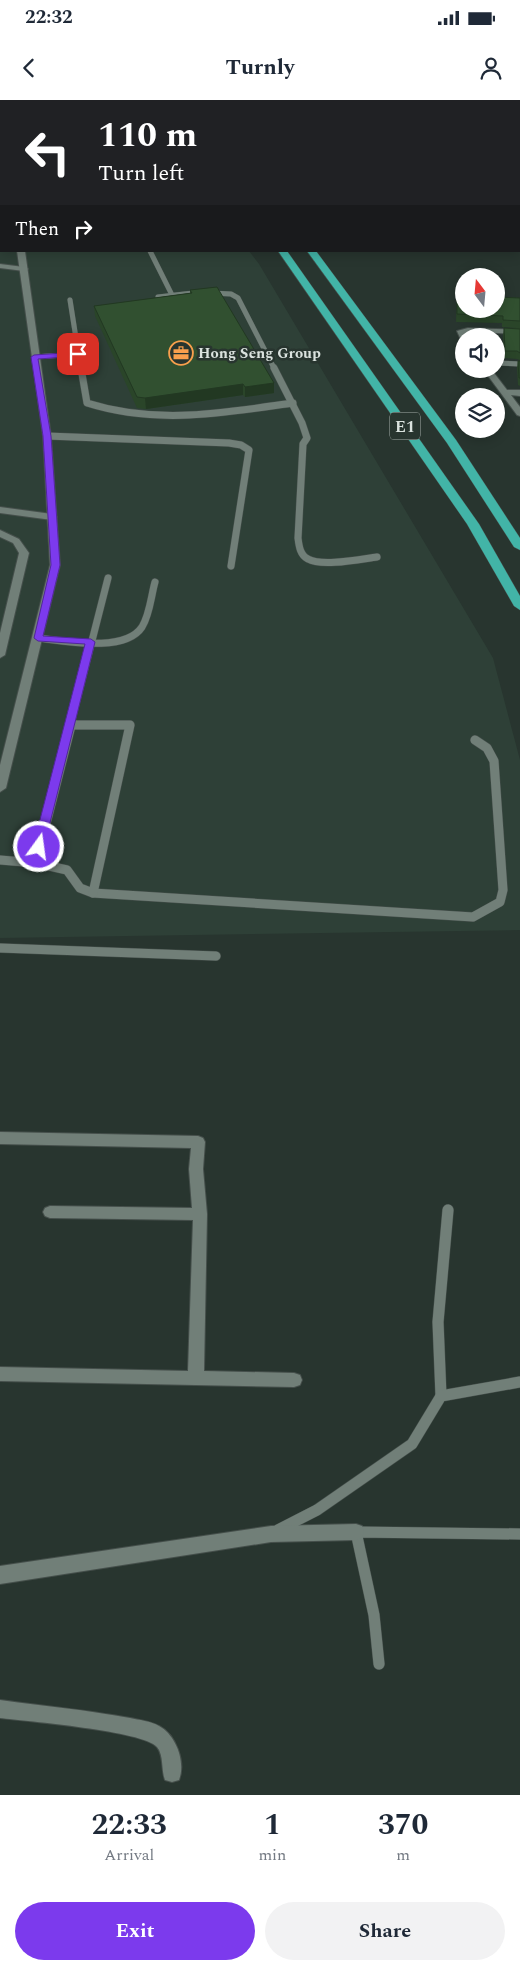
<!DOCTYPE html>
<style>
body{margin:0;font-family:Spectral,serif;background:#f2f2f3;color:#1f2937;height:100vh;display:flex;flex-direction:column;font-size:19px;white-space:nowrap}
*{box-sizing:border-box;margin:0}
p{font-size:16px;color:#747a83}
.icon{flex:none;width:28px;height:28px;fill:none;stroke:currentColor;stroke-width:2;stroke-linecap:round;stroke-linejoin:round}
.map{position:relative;height:1695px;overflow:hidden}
.panel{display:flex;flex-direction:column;background:#fff;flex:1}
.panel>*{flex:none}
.banner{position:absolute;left:0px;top:0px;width:520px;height:152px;box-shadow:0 2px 12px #0003;background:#202124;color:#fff;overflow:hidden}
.needle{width:32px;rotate:344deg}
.buttons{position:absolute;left:455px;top:168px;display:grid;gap:10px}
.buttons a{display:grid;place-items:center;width:50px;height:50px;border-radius:50%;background:#fff;box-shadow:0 2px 12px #0003;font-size:25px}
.pin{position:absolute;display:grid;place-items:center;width:42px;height:42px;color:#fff;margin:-21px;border-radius:10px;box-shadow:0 2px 8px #0006}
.me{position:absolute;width:55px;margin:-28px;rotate:14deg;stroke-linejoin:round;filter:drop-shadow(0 0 4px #0008)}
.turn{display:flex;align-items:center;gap:18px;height:105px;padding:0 15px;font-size:22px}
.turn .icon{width:65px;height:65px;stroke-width:2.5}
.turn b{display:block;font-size:35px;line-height:42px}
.then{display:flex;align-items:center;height:48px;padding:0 15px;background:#0003;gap:10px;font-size:19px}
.eta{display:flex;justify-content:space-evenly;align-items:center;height:85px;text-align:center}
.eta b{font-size:30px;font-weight:700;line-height:35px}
.action{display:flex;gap:10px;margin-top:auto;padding:10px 15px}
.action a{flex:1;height:58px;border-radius:30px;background:#7c3aed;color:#fff;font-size:20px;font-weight:700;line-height:58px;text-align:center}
.action a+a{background:#f2f2f3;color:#1f2937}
.status{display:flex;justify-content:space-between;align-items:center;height:35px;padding:0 25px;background:#fff;direction:ltr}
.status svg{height:14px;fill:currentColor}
header{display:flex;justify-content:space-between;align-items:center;height:65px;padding:0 15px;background:#fff;font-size:22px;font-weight:700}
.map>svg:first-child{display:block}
.built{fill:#2e4037}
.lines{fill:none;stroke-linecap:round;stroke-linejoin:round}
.lane-far3-casing{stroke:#454f4b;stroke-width:5.5}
.lane-far2-casing{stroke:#454f4b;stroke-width:8}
.lane-far1-casing{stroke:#454f4b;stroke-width:10}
.lane-casing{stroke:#454f4b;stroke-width:12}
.street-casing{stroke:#454f4b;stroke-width:2}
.secondary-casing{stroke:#454f4b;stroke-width:2}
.highway-casing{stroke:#454f4b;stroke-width:1}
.lane-far3{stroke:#717f78;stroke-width:5}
.lane-far2{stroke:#717f78;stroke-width:7}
.lane-far1{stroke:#717f78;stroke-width:9}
.lane{stroke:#717f78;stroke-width:11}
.street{fill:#717f78;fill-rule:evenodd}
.secondary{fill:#717f78;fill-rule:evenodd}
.highway{fill:#42b4a7;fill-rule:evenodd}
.wall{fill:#2a4529}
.shaded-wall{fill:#223822}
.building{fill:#315030;stroke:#223822}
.route{fill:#7c3aed;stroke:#51269a}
.labels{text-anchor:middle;stroke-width:5;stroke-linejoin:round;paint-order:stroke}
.far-poi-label{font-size:15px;font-weight:bold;fill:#dae2de;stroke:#28352f;text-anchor:start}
.shield{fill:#28352f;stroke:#a5aeaa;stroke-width:1}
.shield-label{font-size:16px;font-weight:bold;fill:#dae2de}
</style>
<div class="status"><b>22:32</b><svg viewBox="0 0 49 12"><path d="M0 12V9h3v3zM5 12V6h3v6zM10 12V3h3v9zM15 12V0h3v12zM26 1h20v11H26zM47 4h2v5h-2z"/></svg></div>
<header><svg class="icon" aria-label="back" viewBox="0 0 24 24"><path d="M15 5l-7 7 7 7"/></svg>Turnly<svg class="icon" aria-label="person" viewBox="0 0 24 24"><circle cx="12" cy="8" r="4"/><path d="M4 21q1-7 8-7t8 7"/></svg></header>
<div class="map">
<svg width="520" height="1695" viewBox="0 0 520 1695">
<rect width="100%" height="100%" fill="#28352f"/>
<path class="built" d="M0,0L134,1H1V151H249L259,164L493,558L520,660V830L0,838Z"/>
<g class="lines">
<g class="lane-far3-casing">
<g id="lane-far3">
<path d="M346,1L350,0"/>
<path d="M150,151L172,195"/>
<path d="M211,193L231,194L238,198L275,270"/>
<path d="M158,197L193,193"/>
<path d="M70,200L81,270"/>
<path d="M34,257L79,254"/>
<path d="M496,263L520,264"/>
</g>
</g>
<g class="lane-far2-casing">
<g id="lane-far2">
<path d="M81,268L87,303C157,325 222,313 293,303"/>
<path d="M274,268L302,323L307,338L303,344L298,438C299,446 300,455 308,459C322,467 361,459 377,457"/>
<path d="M47,336L229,343L241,345L249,350L231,466"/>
<path d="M38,538C65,541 125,553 142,527C150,514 151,496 155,482"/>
<path d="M71,623L108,478"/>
</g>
</g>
<g class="lane-far1-casing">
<g id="lane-far1">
<path d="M72,622L36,763L67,770L80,788L93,793L473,817L500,802L503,790L494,661L487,648L475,640"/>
<path d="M70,625H130L93,793"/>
<path d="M0,760L36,763"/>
<path d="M0,848L216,856"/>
</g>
</g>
<g class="lane-casing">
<g id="lane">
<path d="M441,1296L438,1222L448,1110"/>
<path d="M278,1430L317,1410L412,1344L441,1296L520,1282"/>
<path d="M379,1564L374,1515L356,1432L520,1434"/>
</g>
</g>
<g class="street-casing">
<g id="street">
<path d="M516,0H520V3L515,1Z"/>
<rect x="519" y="12" width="1" height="4"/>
<rect x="519" y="21" width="1" height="4"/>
<path d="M0,164L24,167L28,169L24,171L0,168Z"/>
<path d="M468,228L520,230V234L468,232L465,233L467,236H464V240H461L457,231Z"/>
<path d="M483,269H491L507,290H520V296L511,295L520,307V316L517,315Z"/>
<path d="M0,407L52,414L57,417L52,420L0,413Z"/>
<path d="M0,430L19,439L29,453L5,555L0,558V533L19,453L13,443L0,437Z"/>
<path d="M0,1032L198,1036L203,1038L205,1042L203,1069L207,1114L204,1271L294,1273L300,1275L302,1280L300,1285L294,1287L0,1281V1267L188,1271L193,1120L50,1118L45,1116L43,1112L45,1108L50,1106L192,1108L189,1069L191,1048L0,1044Z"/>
<path d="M356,1424L362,1426L364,1432L362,1438L356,1440L271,1442L0,1484V1466L271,1426Z"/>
<path d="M0,1600C43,1606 87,1610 130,1618C139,1620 151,1621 159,1626C176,1635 186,1662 179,1680L172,1682L165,1680C161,1670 164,1655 157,1647C144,1631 26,1621 0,1618Z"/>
</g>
</g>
<g class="secondary-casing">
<g id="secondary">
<rect x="6" y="0" width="6" height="1"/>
<path d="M17,151H25L51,336L60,465L6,688L0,692V665L50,465L43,336Z"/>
</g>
</g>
<g class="highway-casing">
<g id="highway">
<path d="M163,0H172L173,1H164Z"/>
<path d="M196,0H204L205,1H197Z"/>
<path d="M278,151H287L479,424L520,496V510L514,506L467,424Z"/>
<path d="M307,151H316L456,340L520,438V450L514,447L447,343Z"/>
</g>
</g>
<use href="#lane-far3" class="lane-far3"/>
<use href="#lane-far2" class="lane-far2"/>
<use href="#lane-far1" class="lane-far1"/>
<use href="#lane" class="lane"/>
<use href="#street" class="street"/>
<use href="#secondary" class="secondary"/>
<use href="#highway" class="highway"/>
</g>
<g class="wall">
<path d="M190,190L274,293L245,297L243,295L146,309L137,308L95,216L94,206L190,193Z"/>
<path d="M457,196L520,198V260L517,259L504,258L503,235L504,228H517L502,227V223L456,222Z"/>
<path d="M518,261H520V286L518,285L517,268Z"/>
</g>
<g class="shaded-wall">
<path d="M439,0H497L485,1H427Z"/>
<path d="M274,283V293L245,297V287Z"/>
<path d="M243,284V295L146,309L145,298Z"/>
</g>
<g class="building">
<path d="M393,0H439L427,1H394Z"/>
<path d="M217,187L274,283L245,287L243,284L145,298L137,297L94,206L192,193L190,190Z"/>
<path d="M457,196H464V209H496V197L520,198V221L503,220V216L457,214Z"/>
<path d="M504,228L520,229V253L517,251H505Z"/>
<path d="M518,261H520V278H519Z"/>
</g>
<path class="route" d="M78,252L81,253V256L38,259L51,336L60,465L43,536L91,539L95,542L44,747L39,751L33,747L85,544L38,541L34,538L51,465L43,336L31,257L34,255Z"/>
<defs>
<g id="office-ring" transform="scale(1.25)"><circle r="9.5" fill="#28352f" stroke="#f9a04d" stroke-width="1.5"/><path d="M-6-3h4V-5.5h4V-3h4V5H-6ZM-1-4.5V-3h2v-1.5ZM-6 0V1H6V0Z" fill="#f9a04d"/></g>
</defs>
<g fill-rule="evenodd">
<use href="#office-ring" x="181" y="253"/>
</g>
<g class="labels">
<g class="far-poi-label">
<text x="198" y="258">Hong Seng Group</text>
</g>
<rect class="shield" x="390" y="312.5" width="30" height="27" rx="4"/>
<g class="shield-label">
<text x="405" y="332">E1</text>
</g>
</g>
</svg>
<div class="buttons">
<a><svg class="needle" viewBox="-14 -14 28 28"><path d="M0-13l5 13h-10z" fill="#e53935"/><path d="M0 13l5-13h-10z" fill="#747a83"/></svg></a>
<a><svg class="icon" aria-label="sound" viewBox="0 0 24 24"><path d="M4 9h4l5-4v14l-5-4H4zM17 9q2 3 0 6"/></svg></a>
<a><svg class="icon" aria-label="layers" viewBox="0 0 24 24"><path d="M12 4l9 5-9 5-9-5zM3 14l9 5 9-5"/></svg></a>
</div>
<div class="pin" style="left:78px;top:254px;background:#d93025"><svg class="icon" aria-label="arrive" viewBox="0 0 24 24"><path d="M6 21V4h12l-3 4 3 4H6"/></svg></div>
<svg class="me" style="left:39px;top:747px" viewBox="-20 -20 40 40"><circle r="17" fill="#7c3aed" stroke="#fff" stroke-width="3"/><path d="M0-11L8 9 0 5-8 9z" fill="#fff"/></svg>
<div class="banner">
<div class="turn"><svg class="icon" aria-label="left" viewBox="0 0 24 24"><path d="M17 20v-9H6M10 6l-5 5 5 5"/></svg><div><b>110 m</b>Turn left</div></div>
<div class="then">Then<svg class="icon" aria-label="right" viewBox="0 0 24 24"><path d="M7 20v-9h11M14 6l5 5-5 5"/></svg></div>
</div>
</div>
<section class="panel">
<div class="eta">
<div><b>22:33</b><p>Arrival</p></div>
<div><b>1</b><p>min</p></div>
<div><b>370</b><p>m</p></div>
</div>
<div class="action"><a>Exit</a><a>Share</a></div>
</section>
